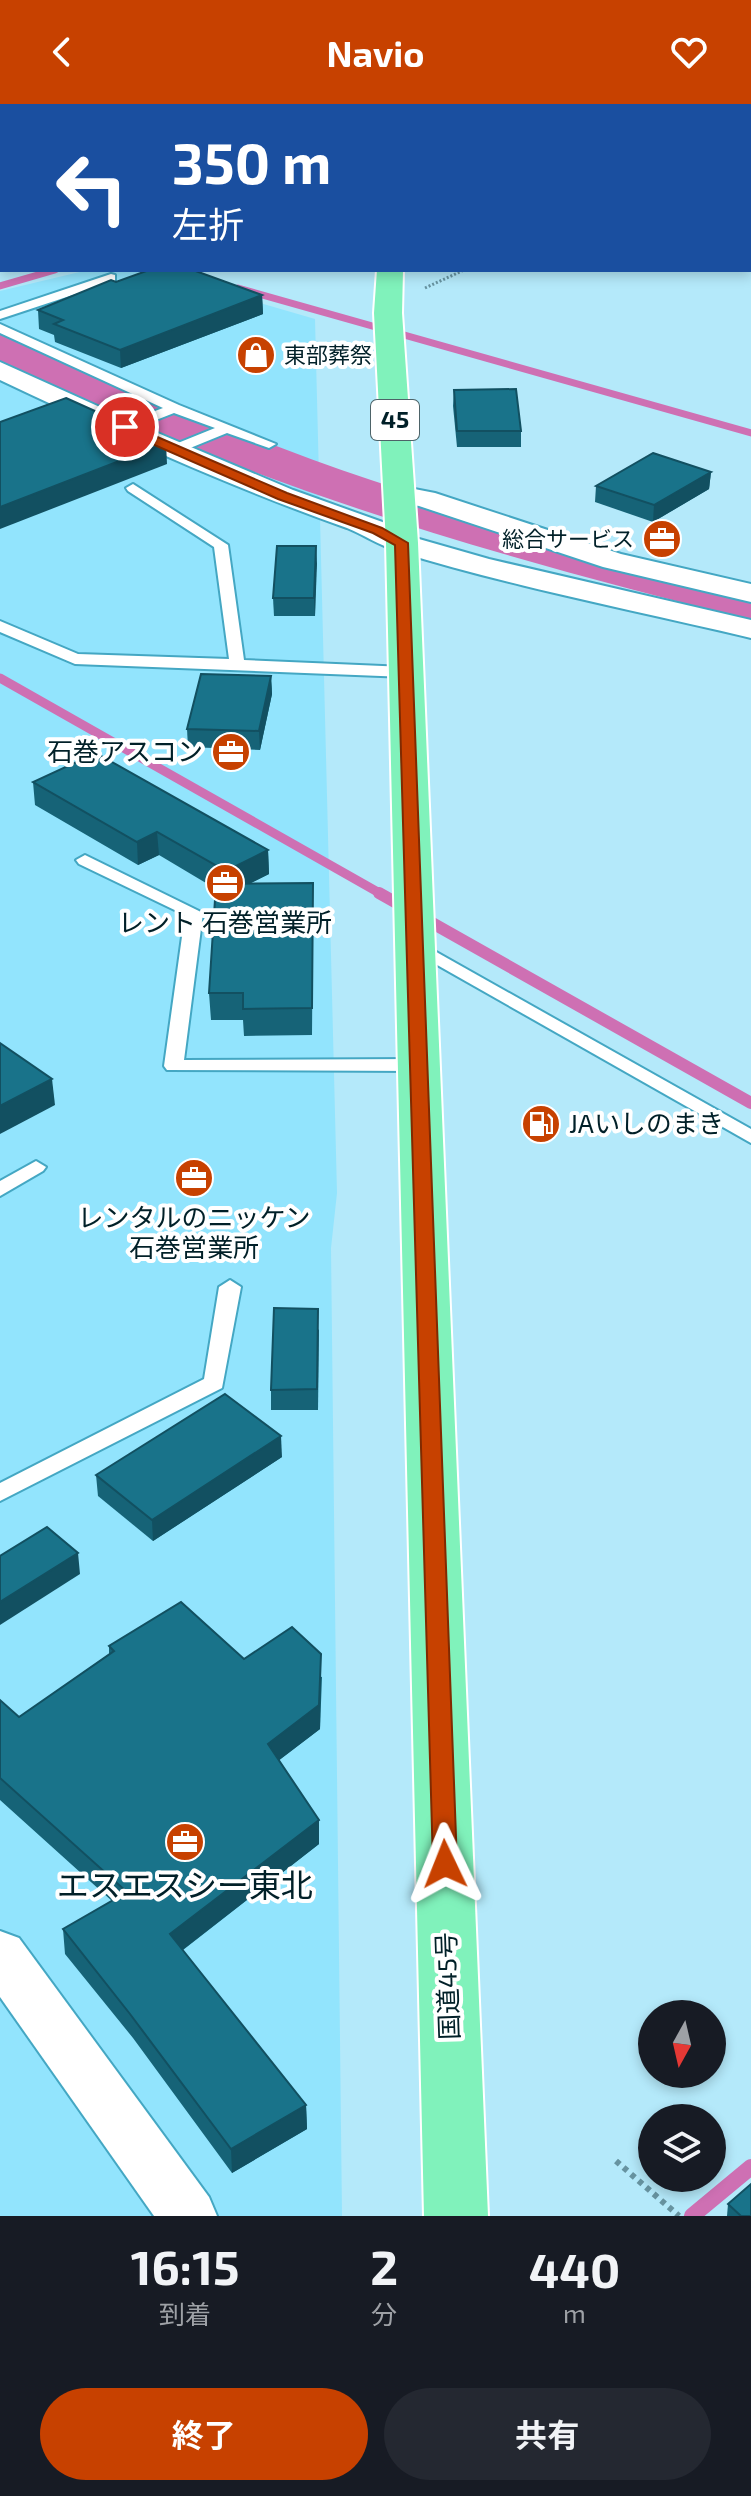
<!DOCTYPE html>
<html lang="ja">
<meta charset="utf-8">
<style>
body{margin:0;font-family:"Exo 2","Noto Sans JP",sans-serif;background:#242831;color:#f1f3f6;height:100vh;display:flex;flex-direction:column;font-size:30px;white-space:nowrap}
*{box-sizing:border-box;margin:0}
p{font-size:26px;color:#9ea1a6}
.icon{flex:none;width:44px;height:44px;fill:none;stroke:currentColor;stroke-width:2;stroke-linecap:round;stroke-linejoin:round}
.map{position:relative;height:2112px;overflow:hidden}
.panel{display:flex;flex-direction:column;background:#171b24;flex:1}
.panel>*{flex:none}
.banner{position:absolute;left:0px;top:0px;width:752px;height:168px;box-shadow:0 4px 12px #0003;background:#1a4fa0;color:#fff;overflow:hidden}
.needle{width:52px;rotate:188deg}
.tools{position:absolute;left:638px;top:1896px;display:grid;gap:16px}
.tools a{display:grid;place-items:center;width:88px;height:88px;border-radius:50%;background:#171b24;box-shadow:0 4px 12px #0003;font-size:40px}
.pin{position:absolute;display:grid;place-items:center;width:68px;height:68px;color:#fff;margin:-34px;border:4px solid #fff;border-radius:50%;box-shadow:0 2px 8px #0007}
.me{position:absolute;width:88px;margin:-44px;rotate:358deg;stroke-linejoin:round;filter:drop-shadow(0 0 6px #0008)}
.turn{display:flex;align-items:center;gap:28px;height:168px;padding:0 40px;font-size:36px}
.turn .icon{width:104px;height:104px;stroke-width:2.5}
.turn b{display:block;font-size:56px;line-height:68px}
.eta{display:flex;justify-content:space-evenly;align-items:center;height:136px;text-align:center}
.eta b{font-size:48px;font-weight:700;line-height:56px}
.button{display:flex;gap:16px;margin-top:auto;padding:16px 40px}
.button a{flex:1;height:92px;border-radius:48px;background:#c74100;color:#fff;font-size:32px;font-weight:700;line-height:92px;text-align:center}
.button a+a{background:#242831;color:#f1f3f6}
header{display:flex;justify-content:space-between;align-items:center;height:104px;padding:0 40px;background:#c74100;color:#fff;font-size:36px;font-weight:700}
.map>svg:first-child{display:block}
.built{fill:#92e4fd}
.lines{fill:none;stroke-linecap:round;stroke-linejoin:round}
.stream-far3{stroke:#ce70b3;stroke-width:7}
.stream-far2{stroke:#ce70b3;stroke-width:9}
.stream-far1{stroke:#ce70b3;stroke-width:12}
.stream{stroke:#ce70b3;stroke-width:16}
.river{fill:#ce70b3;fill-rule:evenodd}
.service-casing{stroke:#44a7c3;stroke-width:4}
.minor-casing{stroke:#44a7c3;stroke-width:4}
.trunk-casing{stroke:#fff;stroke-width:4}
.motorway-casing{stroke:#fff;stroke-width:4}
.path-far1{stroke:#6793a0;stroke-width:3;stroke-dasharray:2 2;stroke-linecap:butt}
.path{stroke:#6793a0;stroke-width:6;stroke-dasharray:5 5;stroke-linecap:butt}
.service{fill:#fff;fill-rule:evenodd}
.minor{fill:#fff;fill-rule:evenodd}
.trunk{fill:#80f2bb;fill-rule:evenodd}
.motorway{fill:#61eeaa;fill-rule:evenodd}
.wall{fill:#166377}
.shaded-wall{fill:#125061}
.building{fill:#19738a;stroke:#125061;stroke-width:2}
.route{fill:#c74100;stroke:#812a00;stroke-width:2}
.labels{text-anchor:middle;stroke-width:8;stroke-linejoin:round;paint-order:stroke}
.far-poi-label{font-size:22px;fill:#012028;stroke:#fff;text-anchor:start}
.shield{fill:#fff;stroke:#4d6368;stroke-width:2}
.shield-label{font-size:24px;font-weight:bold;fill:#012028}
.poi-label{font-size:26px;fill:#012028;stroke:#fff}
.street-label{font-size:26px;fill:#012028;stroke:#fff}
.near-poi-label{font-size:32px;fill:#012028;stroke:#fff}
</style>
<header><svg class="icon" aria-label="back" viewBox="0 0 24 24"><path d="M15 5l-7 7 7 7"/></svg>Navio<svg class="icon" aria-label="heart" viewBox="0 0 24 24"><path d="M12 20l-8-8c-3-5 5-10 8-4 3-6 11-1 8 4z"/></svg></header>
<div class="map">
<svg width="751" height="2112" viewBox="0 0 751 2112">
<rect width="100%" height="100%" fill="#b4e9fa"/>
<path class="built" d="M88,166H147L315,215L337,1089L331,1144L342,2112H0V187Z"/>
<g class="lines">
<g class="stream-far3">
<path d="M0,182L55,166"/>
<path d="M238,184L751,329"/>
</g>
<path class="stream-far2" d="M0,574L383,791"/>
<path class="stream-far1" d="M379,789L751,999"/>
<path class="stream" d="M692,2112L751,2063"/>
<path class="river" d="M0,226L17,230C132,285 249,335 371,376C495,418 623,449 751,482V516C489,451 243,379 0,259Z"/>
<g class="service-casing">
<g id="service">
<path d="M111,170L115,171V177L0,215V207Z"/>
<path d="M0,220L179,301L276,340L269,344L227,329L178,349H168V343L215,324L174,309L128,327H118V321L163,304L0,229Z"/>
<path d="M133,380L228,441L244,556L406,563L414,568L406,573L75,560L0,528V517L78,550L229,555L214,443L128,387L126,384Z"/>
<path d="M85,751L203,809L184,956L419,955L429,961L419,967L167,966L164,962L185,811L79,760L76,756Z"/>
<path d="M415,836L751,1025V1039L409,845L406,841L409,837Z"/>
<path d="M36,1057L46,1063L43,1067L0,1092V1077Z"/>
<path d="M230,1176L241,1183L222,1284L0,1397V1379L204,1275L219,1183Z"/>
</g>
</g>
<g class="minor-casing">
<g id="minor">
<rect x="750" y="53" width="1" height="14"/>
<path d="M0,258L153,327L293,386L388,420L412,433L489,455L751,516V534C633,506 513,483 397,447C379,441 364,431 347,424C228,382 114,330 0,276Z"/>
<path d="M399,382L435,389L621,450L751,480V498L603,463L419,402L389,396L385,390L389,384Z"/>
<path d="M0,1827L19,1834L209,2093L217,2112H154L0,1893Z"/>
</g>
</g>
<g class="trunk-casing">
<path id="trunk" d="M377,166H403L402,209L418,439L488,2112H424L386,439L374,209Z"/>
</g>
<g class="motorway-casing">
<g id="motorway">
<path d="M365,0H394L363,2Z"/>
<path d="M421,0H450L419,2Z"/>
<rect x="0" y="133" width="2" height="16"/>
</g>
</g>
<g class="path-far1">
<path d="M560,2L564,0"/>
<path d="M425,184L464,166"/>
</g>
<path class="path" d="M616,2057L679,2112"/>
<use href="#service" class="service"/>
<use href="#minor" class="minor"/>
<use href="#trunk" class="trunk"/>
<use href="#motorway" class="motorway"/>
</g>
<g class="wall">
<rect x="22" y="0" width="191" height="2"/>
<path d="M116,178L262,191L263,210L121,264L55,238L54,231L39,225L38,206Z"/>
<path d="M454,286L521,327V343H457L453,302Z"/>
<path d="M711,368L709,385L653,418L595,398L596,382Z"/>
<path d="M316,442L315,512H274L273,494Z"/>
<path d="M271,572L272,590L260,646L188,643L187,625Z"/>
<path d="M33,678L268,746L269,770L249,780L313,805L312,931L244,932L243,916H211L209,889L216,785L159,751L138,761L35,701Z"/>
<path d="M319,1225L318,1306H271V1286Z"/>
<path d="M282,1353L153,1437L98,1392L96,1371Z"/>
<path d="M109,1542L244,1555L322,1573L320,1625L279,1656L319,1716V1740L183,1846L306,2001L307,2025L232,2069L133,1934L65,1850L63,1825L112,1797L0,1696V1596L19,1613L109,1550Z"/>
<path d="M728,2100L751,2112H727Z"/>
</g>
<g class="shaded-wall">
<path d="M262,191L263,210L121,264L120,246Z"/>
<path d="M166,339L167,360L0,425V403Z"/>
<path d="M711,368L709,385L653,418L654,401Z"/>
<path d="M316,442L317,460L315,512L314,494Z"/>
<path d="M271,572L272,590L260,646L259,627Z"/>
<path d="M157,728L159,751L138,761L137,738Z"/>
<path d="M268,746L269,770L227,791L226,767Z"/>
<path d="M52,975L55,1001L0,1030V1002Z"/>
<path d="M281,1332L282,1353L153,1437L152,1416Z"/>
<path d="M78,1449L80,1470L0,1521V1498Z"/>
<path d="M321,1550L320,1625L269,1664L268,1640Z"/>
<path d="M319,1716V1740L172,1854L170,1830Z"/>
<path d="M306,2001L307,2025L232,2069L231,2045Z"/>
</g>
<g class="building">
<path d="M149,166H193L262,191L120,246L54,220L63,216L38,206L111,176L116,178Z"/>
<path d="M516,285L521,327H457L454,286Z"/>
<path d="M66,294L166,339L0,403V318Z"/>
<path d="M653,349L711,368L654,401L596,382Z"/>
<path d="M277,442H316L314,494H273Z"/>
<path d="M201,570L271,572L259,627L187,625Z"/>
<path d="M96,649L268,746L226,767L157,728L137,738L33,678Z"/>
<path d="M313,779L312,904L243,905V889H209L216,780Z"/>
<path d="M0,939L52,975L0,1002Z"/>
<path d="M274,1204L318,1205L317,1285L271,1286Z"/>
<path d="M225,1290L281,1332L152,1416L96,1371Z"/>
<path d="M47,1423L78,1449L0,1498V1452Z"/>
<path d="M181,1498L244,1555L292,1523L321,1550L319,1601L268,1640L319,1716L170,1830L306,2001L231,2045L130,1910L63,1825L127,1788L0,1674V1596L19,1613L114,1547L109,1542Z"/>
<path d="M751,2080V2112H741L728,2100Z"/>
</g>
<path class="route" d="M125,319L287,389L382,424L408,439L457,1760L453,1767L445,1770L436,1767L433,1760L395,441L373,429L278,395L120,326L119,323Z"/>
<defs>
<g id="shop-disc" transform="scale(2)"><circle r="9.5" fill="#c74100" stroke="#fff"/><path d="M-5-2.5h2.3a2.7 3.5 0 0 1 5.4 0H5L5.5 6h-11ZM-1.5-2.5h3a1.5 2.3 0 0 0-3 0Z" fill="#fff"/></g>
<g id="office-disc" transform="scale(2)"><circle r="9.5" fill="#c74100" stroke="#fff"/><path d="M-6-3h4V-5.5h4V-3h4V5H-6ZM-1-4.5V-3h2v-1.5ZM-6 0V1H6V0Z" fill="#fff"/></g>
<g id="fuel-disc" transform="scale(2)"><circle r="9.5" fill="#c74100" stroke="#fff"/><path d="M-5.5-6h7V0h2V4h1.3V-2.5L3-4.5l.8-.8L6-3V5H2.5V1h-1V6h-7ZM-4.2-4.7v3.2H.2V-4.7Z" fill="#fff"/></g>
</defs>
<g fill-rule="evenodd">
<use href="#shop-disc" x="256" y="251"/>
<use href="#office-disc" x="662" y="435"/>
<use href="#office-disc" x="231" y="648"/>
<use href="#office-disc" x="225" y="779"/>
<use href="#fuel-disc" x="541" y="1020"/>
<use href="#office-disc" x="194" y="1074"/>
<use href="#office-disc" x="185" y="1738"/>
</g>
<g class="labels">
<g class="far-poi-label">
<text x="284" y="259">東部葬祭</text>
<text x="634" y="443" text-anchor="end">総合サービス</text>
</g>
<rect class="shield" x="371" y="296" width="48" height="40" rx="6"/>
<g class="shield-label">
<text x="395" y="324">45</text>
</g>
<g class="poi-label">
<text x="203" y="657" text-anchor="end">石巻アスコン</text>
<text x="225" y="828">レント 石巻営業所</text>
<text x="569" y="1029" text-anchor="start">JAいしのまき</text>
<text x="194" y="1123">レンタルのニッケン<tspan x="194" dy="30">石巻営業所</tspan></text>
</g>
<g class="street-label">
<text transform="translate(448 1882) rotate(-92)" y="9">国道45号</text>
</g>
<g class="near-poi-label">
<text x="185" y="1793">エスエスシー東北</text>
</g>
</g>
</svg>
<div class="tools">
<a><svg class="needle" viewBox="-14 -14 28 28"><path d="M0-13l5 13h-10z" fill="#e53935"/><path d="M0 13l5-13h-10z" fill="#9ea1a6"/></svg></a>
<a><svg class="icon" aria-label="layers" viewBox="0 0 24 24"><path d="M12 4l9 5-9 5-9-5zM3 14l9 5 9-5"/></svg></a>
</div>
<div class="pin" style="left:125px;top:323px;background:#d93025"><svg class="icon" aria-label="arrive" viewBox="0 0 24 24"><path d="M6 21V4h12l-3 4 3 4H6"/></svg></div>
<svg class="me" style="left:445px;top:1760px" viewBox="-20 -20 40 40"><path d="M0-17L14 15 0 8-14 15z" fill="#c74100" stroke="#fff" stroke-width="4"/></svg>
<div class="banner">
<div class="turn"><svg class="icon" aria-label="left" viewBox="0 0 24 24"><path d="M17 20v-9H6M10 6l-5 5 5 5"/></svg><div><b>350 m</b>左折</div></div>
</div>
</div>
<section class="panel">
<div class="eta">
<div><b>16:15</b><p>到着</p></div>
<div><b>2</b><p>分</p></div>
<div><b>440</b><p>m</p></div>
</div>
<div class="button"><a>終了</a><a>共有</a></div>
</section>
